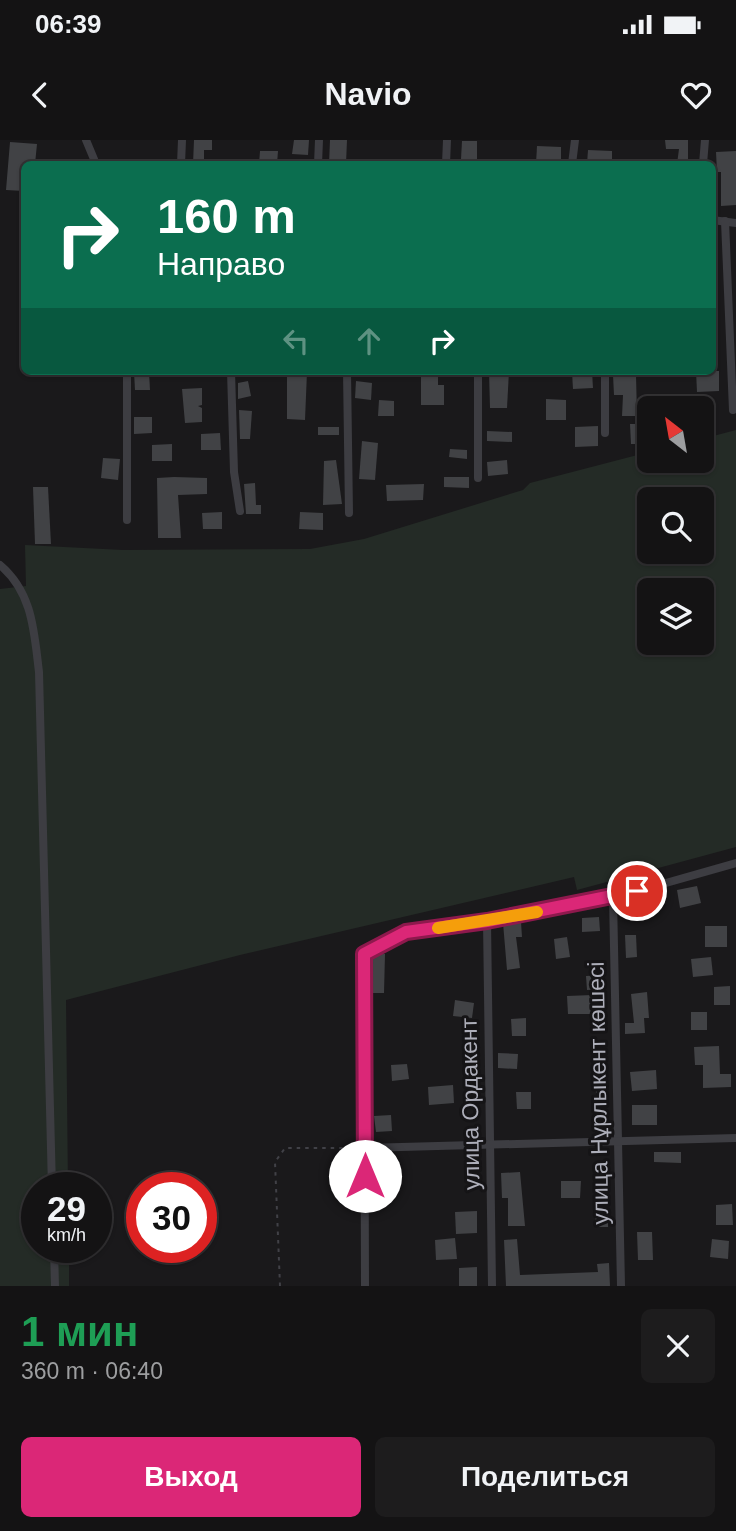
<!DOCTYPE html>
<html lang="ru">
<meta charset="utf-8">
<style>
body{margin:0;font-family:Helvetica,sans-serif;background:#1d1c1d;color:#f1f3f6;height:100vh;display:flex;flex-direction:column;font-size:26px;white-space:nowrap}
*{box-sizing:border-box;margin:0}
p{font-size:23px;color:#9d9ea0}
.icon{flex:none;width:38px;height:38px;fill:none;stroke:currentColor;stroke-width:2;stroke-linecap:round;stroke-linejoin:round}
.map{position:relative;height:1146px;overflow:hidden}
.panel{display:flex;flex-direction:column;background:#141314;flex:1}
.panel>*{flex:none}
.hud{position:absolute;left:21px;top:21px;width:695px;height:214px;border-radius:10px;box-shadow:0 2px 5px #0004,0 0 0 2px #333234;background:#0b6e4f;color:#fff;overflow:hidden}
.needle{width:46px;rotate:329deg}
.fabs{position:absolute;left:637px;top:256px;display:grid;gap:14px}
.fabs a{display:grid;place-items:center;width:77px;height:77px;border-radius:10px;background:#141314;box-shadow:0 2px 5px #0004,0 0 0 2px #333234;font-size:35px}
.speed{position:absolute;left:21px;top:1032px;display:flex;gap:14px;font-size:35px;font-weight:700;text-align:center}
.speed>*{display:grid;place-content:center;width:91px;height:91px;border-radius:50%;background:#141314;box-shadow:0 2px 5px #0004,0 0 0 2px #333234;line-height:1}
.speed small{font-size:18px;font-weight:400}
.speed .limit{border:10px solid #d22;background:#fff;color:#111}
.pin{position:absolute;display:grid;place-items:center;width:60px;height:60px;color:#fff;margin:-30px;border:4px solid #fff;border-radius:50%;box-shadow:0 2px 7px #0007}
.me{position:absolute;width:77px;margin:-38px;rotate:0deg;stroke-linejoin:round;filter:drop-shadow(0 0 5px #0008)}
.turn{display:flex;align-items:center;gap:24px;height:147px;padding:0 21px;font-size:32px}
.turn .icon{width:91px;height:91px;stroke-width:2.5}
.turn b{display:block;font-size:49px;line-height:60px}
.lanes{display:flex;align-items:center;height:66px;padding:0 21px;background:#0003;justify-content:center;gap:35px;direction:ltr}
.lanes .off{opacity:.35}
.round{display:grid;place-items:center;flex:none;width:74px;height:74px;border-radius:10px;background:#1d1c1d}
.summary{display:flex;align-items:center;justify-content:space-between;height:119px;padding:0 21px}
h1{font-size:42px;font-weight:800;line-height:52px;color:#1e9e55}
.cta{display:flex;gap:14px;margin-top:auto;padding:14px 21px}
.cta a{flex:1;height:80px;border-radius:10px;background:#db2777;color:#fff;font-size:28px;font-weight:800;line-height:80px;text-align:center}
.cta a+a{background:#1d1c1d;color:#f1f3f6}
.status{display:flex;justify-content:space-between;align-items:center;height:49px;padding:0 35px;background:#141314;direction:ltr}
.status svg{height:19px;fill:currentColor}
header{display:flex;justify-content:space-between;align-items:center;height:91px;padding:0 21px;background:#141314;font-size:32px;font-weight:800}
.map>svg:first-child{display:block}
.grass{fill:#242b26;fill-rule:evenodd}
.building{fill:#414245}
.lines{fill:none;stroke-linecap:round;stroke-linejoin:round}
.path{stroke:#414147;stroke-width:2;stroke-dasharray:3.5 5;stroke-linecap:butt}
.street{stroke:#3d3d42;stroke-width:8}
.route-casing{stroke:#8e194d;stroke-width:18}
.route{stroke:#db2777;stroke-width:12}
.slow{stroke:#f59e0b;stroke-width:12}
.labels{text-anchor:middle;stroke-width:6;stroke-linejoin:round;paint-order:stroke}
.street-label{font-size:23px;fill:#adaeb9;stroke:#151416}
</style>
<div class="status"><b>06:39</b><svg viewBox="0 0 49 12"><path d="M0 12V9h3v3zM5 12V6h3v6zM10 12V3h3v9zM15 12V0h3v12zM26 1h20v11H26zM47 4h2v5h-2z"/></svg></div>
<header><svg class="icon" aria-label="back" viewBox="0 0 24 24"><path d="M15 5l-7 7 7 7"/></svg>Navio<svg class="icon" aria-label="heart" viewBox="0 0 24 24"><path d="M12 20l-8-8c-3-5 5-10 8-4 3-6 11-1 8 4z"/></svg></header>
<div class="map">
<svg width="736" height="1146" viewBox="0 0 736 1146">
<rect width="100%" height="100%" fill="#1a191b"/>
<path class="grass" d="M736,290V707L577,750L574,737L240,815L66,860L68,1048H37V1108H69V1146H0V449L26,446L25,405L123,410L310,409L364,399L523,350L530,343L649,312V320H702V299ZM649,359H702V411H649ZM649,450H702V502H649Z"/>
<g class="building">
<path d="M194,0H212V10H204V24H193Z"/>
<path d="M294,0H309L308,15L292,14Z"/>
<path d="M330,0H347L346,24H329Z"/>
<path d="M665,0H688V24H677L679,9H666Z"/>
<path d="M462,1H477V20L461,19Z"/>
<path d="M10,2L37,4L35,24H24V51L6,50Z"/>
<path d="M537,6L561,7V24H536Z"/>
<path d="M588,10L612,11V24H587Z"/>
<path d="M260,11H278L277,24H259Z"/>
<path d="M736,11V65L721,66V32H717L716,12Z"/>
<path d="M421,231H438V245H444V265H421Z"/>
<path d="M489,231H509L507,268H490Z"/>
<path d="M580,231H592L593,248L573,249L572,232Z"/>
<path d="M696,231H719V251L697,252Z"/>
<path d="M134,232H149L150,250H135Z"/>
<path d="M307,232L305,280L287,279V233Z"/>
<path d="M613,235H636L637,276H622L623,255H614Z"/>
<path d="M248,241L251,256L238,259V243Z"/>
<path d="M356,241L372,243L371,260L355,258Z"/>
<path d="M202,248V265L198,266L202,268V282L185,283L182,249Z"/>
<rect x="669" y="257" width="22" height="11"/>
<path d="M546,259L566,260V280H546Z"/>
<path d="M379,260L394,261V276H378Z"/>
<path d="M239,270L252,271L250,299H240Z"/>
<path d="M134,277H152V293L134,294Z"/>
<path d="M630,284H649V304H631Z"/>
<path d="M598,286V306L575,307V287Z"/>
<rect x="318" y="287" width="21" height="8"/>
<path d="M487,291L512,292V302L487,301Z"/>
<path d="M220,293L221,310H201V294Z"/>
<path d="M362,301L378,303L375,340L359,339Z"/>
<path d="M172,304V321H152V305Z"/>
<path d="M450,309L467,310V319L449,317Z"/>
<path d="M103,318L120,319L118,340L101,338Z"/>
<path d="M336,320L342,364L323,365L324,321Z"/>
<path d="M507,320L508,334L488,336L487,322Z"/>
<path d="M174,337L207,338V354L178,355L181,398H158L157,338Z"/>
<path d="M444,337H469V348L444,347Z"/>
<path d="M255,343L256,365H261V374H246L244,344Z"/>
<path d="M424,344L423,360L387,361L386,345Z"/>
<path d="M33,347H48L51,404H35Z"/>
<path d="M222,372V389H203L202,373Z"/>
<path d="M300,372L323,373V390L299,389Z"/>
<path d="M697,746L701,763L680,768L677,750Z"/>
<path d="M599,777L600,791L582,792V778Z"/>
<path d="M521,782L522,797H516L520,828L507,830L503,783Z"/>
<rect x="705" y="786" width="22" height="21"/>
<path d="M625,795H636L637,817L626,818Z"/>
<path d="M567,797L570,817L556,819L554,799Z"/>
<path d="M378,814H385L384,853H372L371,818Z"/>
<path d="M711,817L713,835L693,837L691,819Z"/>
<path d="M604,835L605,849L587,850L586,836Z"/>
<path d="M730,846V865H714V847Z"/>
<path d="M647,852L649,878H644L645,893L625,894V883H634L631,854Z"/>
<path d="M592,855L593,874H568L567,856Z"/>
<path d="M455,860L474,863L472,878L453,876Z"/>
<rect x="691" y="872" width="16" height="18"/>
<path d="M526,878V896H512L511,879Z"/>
<path d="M719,906L720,934H731V947L703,948V925H695L694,907Z"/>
<path d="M498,913L518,914L517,929L498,928Z"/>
<path d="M407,924L409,939L392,941L391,925Z"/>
<path d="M606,928L608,952L596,953L594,929Z"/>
<path d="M656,930L657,949L632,951L630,932Z"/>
<path d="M453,945L454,963L429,965L428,947Z"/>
<path d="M516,952H531V969H517Z"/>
<rect x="632" y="965" width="25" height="20"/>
<path d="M391,975L392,991L376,992L374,976Z"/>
<path d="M654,1012H681V1023L654,1022Z"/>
<path d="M520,1032L525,1086H508V1058H502L501,1033Z"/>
<path d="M561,1041H581L580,1058H561Z"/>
<path d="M732,1064L733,1085H716V1065Z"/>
<path d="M596,1067H608V1087H595Z"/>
<path d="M477,1071V1093L456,1094L455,1072Z"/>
<path d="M637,1092H652L653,1120H638Z"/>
<path d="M455,1098L457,1119L436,1120L435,1100Z"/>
<path d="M517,1099L520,1135L598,1132L597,1124L609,1123L610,1146H506L504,1100Z"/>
<path d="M712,1099L729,1101L728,1119L710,1117Z"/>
<path d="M477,1127V1146H459V1128Z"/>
</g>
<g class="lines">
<path class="path" d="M280,1146L275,1022L285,1008H357"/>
<g class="street">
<path d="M86,0L96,24"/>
<path d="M181,24L182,0"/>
<path d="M318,24L319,0"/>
<path d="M446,24L447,0"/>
<path d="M572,24L575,0"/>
<path d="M703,24L705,0"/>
<path d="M712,80L736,83"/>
<path d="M725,81L733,270"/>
<path d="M231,231L234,332L240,371"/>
<path d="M347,231L349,373"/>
<path d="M478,231V338"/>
<path d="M605,231V293"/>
<path d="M127,380V231"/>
<path d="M0,425C33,453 34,492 39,532L52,1048"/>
<path d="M613,758L621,1146"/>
<path d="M487,781L492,1146"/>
<path d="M365,1008L736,998"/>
<path d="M54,1108L55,1146"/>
<path d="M365,1146L364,814L406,792L613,758L736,723"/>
</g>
</g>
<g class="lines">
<g class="route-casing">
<path id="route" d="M365,1036L364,814L406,792L487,781L637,751"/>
</g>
<use href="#route" class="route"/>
<path class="slow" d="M438,788L537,772"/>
</g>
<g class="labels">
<g class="street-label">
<text transform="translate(598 953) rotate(-91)" y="8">улица Нұрлыкент көшесі</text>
<text transform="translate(470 964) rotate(-91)" y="8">улица Ордакент</text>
</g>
</g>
</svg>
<div class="fabs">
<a><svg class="needle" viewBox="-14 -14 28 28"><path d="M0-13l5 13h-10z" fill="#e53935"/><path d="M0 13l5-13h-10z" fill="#9d9ea0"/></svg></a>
<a><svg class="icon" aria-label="search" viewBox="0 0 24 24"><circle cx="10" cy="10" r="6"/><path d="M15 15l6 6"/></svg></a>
<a><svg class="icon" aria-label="layers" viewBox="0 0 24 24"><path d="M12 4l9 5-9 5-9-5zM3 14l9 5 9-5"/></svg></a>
</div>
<div class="speed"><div>29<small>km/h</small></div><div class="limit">30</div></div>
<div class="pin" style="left:637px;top:751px;background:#d93025"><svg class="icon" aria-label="arrive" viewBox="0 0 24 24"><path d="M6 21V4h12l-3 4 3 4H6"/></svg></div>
<svg class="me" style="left:365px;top:1036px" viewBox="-20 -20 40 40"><circle r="19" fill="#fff"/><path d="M0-13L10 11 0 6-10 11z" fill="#db2777"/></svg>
<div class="hud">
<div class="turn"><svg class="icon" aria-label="right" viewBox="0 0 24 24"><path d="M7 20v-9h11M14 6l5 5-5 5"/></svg><div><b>160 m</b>Направо</div></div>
<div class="lanes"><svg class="icon off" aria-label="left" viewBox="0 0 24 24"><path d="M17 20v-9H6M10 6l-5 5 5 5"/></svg><svg class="icon off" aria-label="ahead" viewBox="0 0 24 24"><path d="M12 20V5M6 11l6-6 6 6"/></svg><svg class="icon" aria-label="right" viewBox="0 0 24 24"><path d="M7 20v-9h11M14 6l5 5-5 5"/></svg></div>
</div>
</div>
<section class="panel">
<div class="summary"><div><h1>1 мин</h1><p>360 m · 06:40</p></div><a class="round"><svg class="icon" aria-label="close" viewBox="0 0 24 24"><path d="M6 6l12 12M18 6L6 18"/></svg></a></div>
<div class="cta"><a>Выход</a><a>Поделиться</a></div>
</section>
